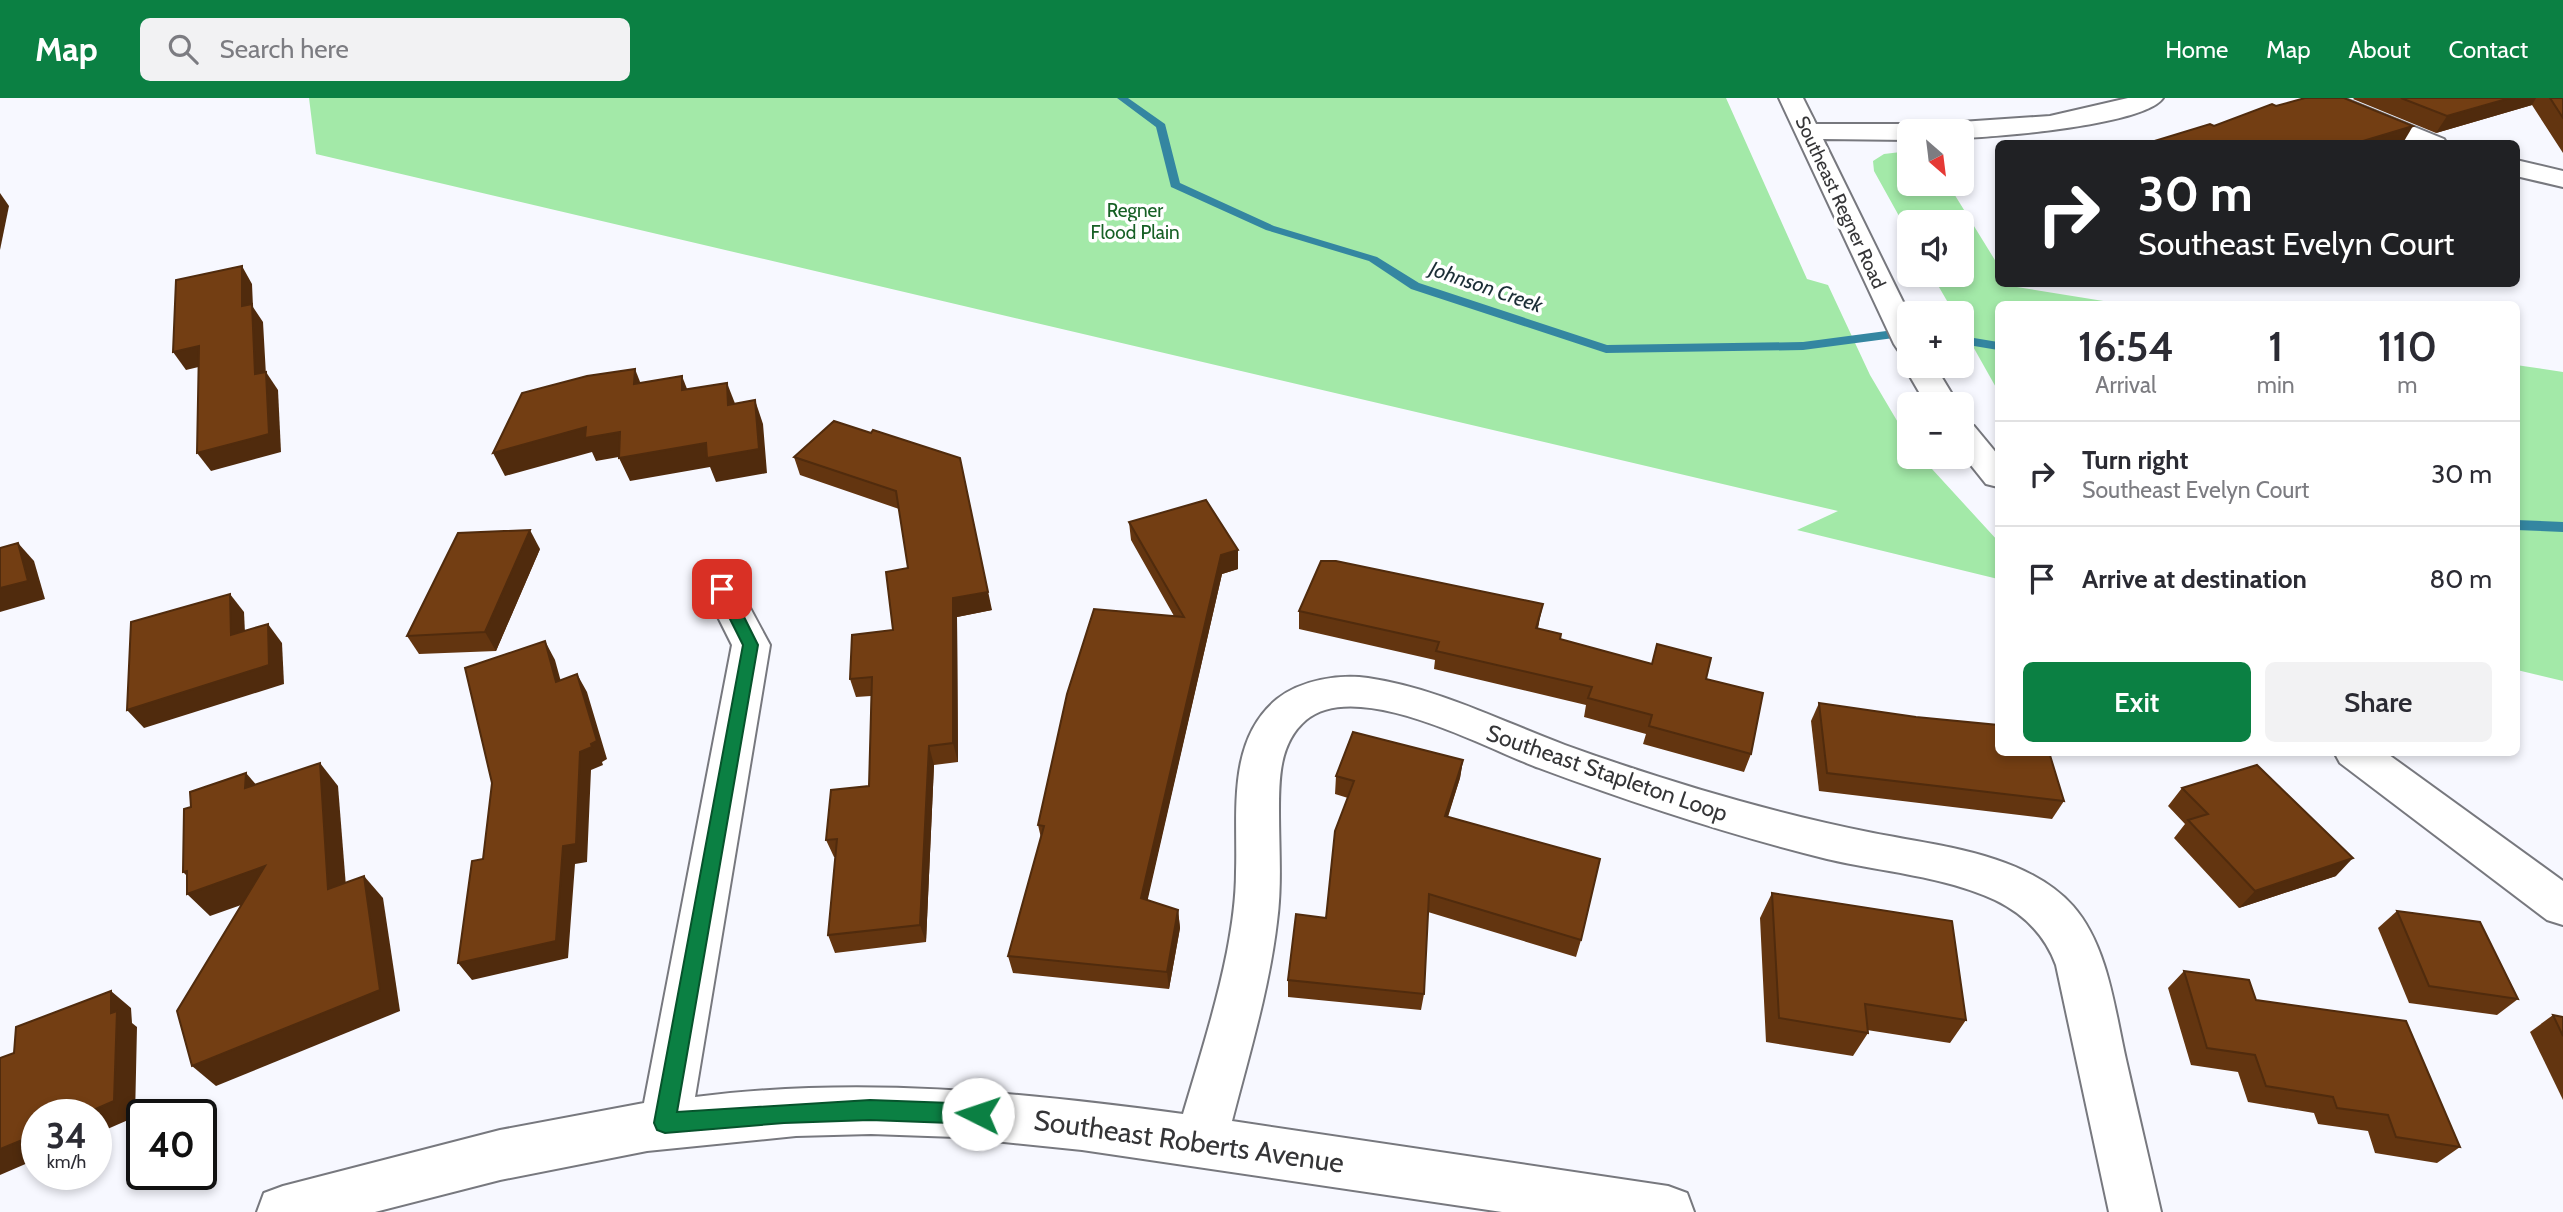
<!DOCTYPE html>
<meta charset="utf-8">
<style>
body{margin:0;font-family:Cabin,sans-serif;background:#f2f2f3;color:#2b2b33;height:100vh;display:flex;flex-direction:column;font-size:26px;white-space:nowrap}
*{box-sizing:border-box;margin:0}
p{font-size:23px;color:#7c7c81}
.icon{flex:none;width:38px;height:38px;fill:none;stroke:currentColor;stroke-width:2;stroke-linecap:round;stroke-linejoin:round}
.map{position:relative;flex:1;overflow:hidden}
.details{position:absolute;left:1995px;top:203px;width:525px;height:455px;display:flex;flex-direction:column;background:#fff;border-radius:10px;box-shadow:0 4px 10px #0003}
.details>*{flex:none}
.top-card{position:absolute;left:1995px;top:42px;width:525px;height:147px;border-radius:10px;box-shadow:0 4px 10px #0003;background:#202124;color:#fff;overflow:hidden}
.needle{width:46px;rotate:152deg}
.buttons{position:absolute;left:1897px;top:21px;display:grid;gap:14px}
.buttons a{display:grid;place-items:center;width:77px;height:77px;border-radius:10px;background:#fff;box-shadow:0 4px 10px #0003;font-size:35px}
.speed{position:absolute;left:21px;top:1001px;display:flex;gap:14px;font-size:35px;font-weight:700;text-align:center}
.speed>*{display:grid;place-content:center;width:91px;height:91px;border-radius:50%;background:#fff;box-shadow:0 4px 10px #0003;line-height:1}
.speed small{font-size:18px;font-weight:400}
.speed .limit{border:4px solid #111;border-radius:10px;background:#fff;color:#111}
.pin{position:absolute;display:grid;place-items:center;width:60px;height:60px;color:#fff;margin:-30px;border-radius:14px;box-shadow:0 4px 10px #0006}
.me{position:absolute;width:77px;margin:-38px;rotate:274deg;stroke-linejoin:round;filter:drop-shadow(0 0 5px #0008)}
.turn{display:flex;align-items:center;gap:24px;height:147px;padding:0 28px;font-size:32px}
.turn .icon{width:91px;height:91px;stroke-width:2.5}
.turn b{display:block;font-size:49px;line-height:60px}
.eta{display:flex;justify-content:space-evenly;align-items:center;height:119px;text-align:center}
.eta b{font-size:42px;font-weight:600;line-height:49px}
.action{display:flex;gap:14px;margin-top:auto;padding:14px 28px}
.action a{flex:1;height:80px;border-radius:10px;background:#0b8043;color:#fff;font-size:28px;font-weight:600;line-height:80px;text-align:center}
.action a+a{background:#f2f2f3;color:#2b2b33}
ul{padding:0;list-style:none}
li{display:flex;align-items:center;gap:21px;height:105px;padding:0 28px;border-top:2px solid #e1e1e2}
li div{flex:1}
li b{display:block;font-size:26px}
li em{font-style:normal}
header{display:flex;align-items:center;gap:42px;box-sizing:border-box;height:98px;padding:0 35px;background:#0b8043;color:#fff}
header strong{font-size:33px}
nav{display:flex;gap:38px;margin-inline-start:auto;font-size:24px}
.search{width:490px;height:63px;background:#f2f2f3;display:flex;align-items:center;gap:18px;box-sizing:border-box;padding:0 24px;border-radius:10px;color:#7c7c81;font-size:26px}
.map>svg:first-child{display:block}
.green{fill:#a3e9a8}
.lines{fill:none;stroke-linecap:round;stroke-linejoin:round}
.stream{fill:#3486a1;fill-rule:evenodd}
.minor-casing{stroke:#77787e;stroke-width:4}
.minor{fill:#fff;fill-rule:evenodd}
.wall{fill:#633510}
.shaded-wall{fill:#502b0d}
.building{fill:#733e13;stroke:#502b0d;stroke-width:2}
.route{fill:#0b8043;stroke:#07532c;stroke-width:2}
.labels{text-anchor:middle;stroke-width:7;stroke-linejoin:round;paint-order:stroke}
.far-street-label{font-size:19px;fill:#353537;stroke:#fff}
.far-park-label{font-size:19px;fill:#176025;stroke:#fff}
.far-water-label{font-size:21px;font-style:italic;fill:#1b2e36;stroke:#fff}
.street-label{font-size:23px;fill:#353537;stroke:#fff}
.near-street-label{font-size:28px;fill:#353537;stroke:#fff}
</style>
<header>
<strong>Map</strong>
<div class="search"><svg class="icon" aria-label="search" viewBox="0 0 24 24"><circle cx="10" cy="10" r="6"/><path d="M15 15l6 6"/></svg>Search here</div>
<nav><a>Home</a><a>Map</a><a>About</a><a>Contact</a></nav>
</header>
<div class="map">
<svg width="2563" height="1114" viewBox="0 0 2563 1114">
<rect width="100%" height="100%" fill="#f7f8ff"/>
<g class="green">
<path d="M309,0H1726L1807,181L1828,187L1870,277L1909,343V359H1921L1998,443V481L1797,432L1838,413L316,56Z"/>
<path d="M1909,53V86H1948L1998,167V186L2122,206H1998V293L1962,229V215H1954L1932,177H1962V124H1909V136L1874,73L1873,63L1884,56Z"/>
<path d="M2516,267L2563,274V583L2517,572Z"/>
</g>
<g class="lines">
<g class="stream">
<path d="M1117,0H1128L1165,26L1180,85L1274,128L1377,159L1419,185L1607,247L1803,244L1909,230V238L1803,252L1606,255L1411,191L1369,163L1266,132L1171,89L1156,29Z"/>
<path d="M1962,238L1998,244V252L1962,246Z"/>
<path d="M2516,422L2563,424V434L2516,432Z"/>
</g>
<g class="minor-casing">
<g id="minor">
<path d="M1779,0H1803L1816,26H1909L1921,33H1909V42L1823,41L1909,216V255L1898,252L1894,246Z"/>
<path d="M2128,0H2163C2145,27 1997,39 1962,40V33H1933L1937,28L1946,25L2050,18Z"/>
<path d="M2310,0H2343L2444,41L2447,46H2412L2313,5Z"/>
<path d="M2516,62L2563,73V89L2516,78Z"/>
<path d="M1909,261V268H1935L1958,306H1926L1904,268Z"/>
<path d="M1962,325L1974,328L1998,357V389L1986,386L1962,356Z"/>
<path d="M722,478L735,482L770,547L695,999C859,978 1020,994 1183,1016C1199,962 1216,909 1227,854C1232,828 1236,801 1236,774C1238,716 1226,643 1277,601C1301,582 1339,576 1368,580C1437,590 1501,623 1565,647C1665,683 1768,714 1873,735C1938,748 2025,755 2073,808C2109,849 2115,915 2127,966C2138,1015 2150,1065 2161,1114H2109L2056,867C2045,837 2024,816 1995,802C1944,778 1882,774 1827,761C1730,737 1633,705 1539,670C1485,650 1357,579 1306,622C1279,645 1279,681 1279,713C1279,750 1282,787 1277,824C1269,892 1249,957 1232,1023L1668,1088L1687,1095L1694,1114H1502L1082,1052L956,1039L871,1036L796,1038L647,1053L500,1082L375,1114H257L264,1095L283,1088L500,1032L644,1005L732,547L704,491L709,482Z"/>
<path d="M2334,654H2385L2563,783V827L2547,822L2340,665Z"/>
</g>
</g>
<use href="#minor" class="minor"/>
</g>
<g class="wall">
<path d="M2354,0H2563V55L2532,7L2436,35L2353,1Z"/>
<path d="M2165,186H2240L2238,189Z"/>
<path d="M871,335L992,512L957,519L958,664L934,667L926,844L835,855L828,837L835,759H834L826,742L869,688L871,598L856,599L850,581L893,532L908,470L899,411L800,377L794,359Z"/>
<path d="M1129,424L1238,471L1222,476L1147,802L1178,812L1180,830L1169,891L1013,875L1008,858L1041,740L1038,727L1174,518L1131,442Z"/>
<path d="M540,451L496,553L419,556L407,538Z"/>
<path d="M1299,513L1539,525L1538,530L1560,541L1706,581L1751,656L1744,674L1643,646L1646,636L1584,619L1586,607L1434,571L1435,562L1299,531Z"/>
<path d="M1819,605L2064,703L2052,721L1819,693L1811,623Z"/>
<path d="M1463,662L1460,680L1448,719L1581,842L1576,859L1428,814L1424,896L1421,912L1288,899V882L1326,820L1348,700L1335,696L1336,678Z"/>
<path d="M2182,690L2336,778L2239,810L2174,740L2185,726L2168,708Z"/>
<path d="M1772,795L1966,922L1950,945L1867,932L1868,935L1853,958L1766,944L1760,820Z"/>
<path d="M2397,813L2518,901L2497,917L2409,905L2378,830Z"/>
<path d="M2184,873L2256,902L2460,1049L2437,1065L2375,1055L2368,1033L2318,1026L2314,1015L2248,1004L2238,974L2191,967L2168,890Z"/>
<path d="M2553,917L2563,919V1002L2530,934Z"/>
</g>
<g class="shaded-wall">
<path d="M2510,0H2536L2532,7L2436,35L2447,18Z"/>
<path d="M2413,28L2403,45L2401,46H2353Z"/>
<path d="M0,95L9,108L0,152Z"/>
<path d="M242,168L252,186L253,209L263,224L267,295L255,276L242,208Z"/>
<path d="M199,248L211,266L186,272L173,254Z"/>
<path d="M635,271L644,294L634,286Z"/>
<path d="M266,274L278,292L281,354L211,373L197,355Z"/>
<path d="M682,278L691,301L682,292Z"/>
<path d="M727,285L736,308L728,307Z"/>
<path d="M755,302L763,326L767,375L716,384L710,369L630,383L619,360Z"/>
<path d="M586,329L620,334L630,357L596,363L592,354L505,378L493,355Z"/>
<path d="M960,360L992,512L957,519L958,664L953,645V500Z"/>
<path d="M530,432L540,451L496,553L485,534Z"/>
<path d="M18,445L34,463L45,501L0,514V490Z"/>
<path d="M1238,452V471L1222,476L1144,818L1141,800L1221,457Z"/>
<path d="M230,496L244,514L246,556L231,537Z"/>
<path d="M1543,506L1539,525L1532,549L1536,530Z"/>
<path d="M268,526L282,545L284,586L144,630L127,612Z"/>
<path d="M545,543L555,562L566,602L556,584Z"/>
<path d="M577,576L587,594L607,661L602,664L603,667L591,672L587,764L575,766L568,860L472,882L458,865Z"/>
<path d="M929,648L934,667L926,844L920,827Z"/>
<path d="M1463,662L1460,680L1442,736L1445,718Z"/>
<path d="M320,665L338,688L348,814L328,791Z"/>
<path d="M246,675L266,698L245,690Z"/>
<path d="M2353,760L2336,778L2239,810L2255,793Z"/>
<path d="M265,768L286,791L210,818L187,796L200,791L183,774L187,773Z"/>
<path d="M364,778L383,800L400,913L216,988L192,968Z"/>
<path d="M1178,812L1180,830L1169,891L1167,874Z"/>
<path d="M111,893L131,910L132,925L137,929L135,1019L96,1036V1017H82L111,915Z"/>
<path d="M37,1036V1061L0,1077V1051Z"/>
</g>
<g class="building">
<path d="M2305,0H2344L2413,28L2353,46L2148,45L2210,26L2214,28L2272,6L2276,8Z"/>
<path d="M2401,0H2510L2447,18Z"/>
<path d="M2550,0H2563V20Z"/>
<path d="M242,168V208L252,206L255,276L266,274L269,336L197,355L199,248L173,254L176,182Z"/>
<path d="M635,271L634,286L682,278V292L727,285L728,307L755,302L759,351L707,360L706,345L619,360L620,334L585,340L586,329L493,355L522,295L587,278Z"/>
<path d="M834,323L871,335L873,332L960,360L988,494L953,500V645L929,648L920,827L828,837L837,741L826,742L831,692L869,688L872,579L850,581L852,537L893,532L886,474L908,470L896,393L794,359Z"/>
<path d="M1206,402L1238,452L1221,457L1141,800L1178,812L1167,874L1008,858L1044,728L1038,727L1067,596L1094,511L1184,519L1129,424Z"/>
<path d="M530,432L485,534L407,538L458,435Z"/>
<path d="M18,445L28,483L0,490V450Z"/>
<path d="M1321,463H1336L1543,506L1536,530L1561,536L1560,541L1652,566L1657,546L1711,560L1706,581L1763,595L1751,656L1649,628L1652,617L1588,600L1592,589L1436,553L1439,544L1299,513Z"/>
<path d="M230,496L231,537L268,526L269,567L127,612L131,524Z"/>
<path d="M545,543L556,584L577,576L597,643L591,646L592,649L580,654L576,746L563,748L556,843L458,865L472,763L483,761L492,685L465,570Z"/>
<path d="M1819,605L1916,619L1998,627V654H2049L2064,703L1827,675Z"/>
<path d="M1353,634L1463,662L1445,718L1600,761L1581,842L1429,796L1424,896L1288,882L1296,816L1326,820L1335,733L1354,683L1336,678Z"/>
<path d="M320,665L328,791L364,778L380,892L192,968L177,913L265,768L187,796V773L183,774L184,711L191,709L190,694L246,675L245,690Z"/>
<path d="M2257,667L2353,760L2255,793L2188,722L2208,716L2182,690Z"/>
<path d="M1772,795L1952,823L1966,922L1865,906L1868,935L1779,920Z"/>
<path d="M2397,813L2480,824L2518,901L2429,888Z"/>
<path d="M2184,873L2249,882L2256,902L2406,923L2460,1049L2396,1039L2388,1017L2337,1010L2333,999L2266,988L2255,957L2207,950Z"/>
<path d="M111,893V915L117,913L114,1003L82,1017H37V1036L0,1051V960L14,955L16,929Z"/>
<path d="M2553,917L2563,919V938Z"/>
</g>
<path class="route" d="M722,486L728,487L758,547L677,1014L870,1002L978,1006L985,1009L988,1016L985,1023L978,1026L870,1022L784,1025L665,1035L657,1032L654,1025L743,547L715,491Z"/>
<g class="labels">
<g class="far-street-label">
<text transform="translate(1841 104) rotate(65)" y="7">Southeast Regner Road</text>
</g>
<g class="far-park-label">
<text x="1135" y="119">Regner<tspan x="1135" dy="22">Flood Plain</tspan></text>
</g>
<g class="far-water-label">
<text transform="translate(1486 189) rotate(19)" y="7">Johnson Creek</text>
</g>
<g class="street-label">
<text transform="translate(1607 675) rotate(19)" y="8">Southeast Stapleton Loop</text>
</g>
<g class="near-street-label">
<text transform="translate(1189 1043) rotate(8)" y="10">Southeast Roberts Avenue</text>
</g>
</g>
</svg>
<div class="buttons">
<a><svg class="needle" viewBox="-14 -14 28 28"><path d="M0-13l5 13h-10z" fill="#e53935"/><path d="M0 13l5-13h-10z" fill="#7c7c81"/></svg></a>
<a><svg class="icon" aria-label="sound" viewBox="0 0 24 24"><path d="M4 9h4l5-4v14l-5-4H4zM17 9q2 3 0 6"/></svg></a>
<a>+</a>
<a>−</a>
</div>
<div class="speed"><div>34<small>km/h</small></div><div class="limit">40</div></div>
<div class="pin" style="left:722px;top:491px;background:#d93025"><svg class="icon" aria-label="arrive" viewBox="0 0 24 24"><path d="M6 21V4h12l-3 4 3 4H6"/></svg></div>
<svg class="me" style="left:978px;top:1016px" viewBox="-20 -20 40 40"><circle r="19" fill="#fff"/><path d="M0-13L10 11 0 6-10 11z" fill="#0b8043"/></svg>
<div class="top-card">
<div class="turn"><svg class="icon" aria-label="right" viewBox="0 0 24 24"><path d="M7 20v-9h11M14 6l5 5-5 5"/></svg><div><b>30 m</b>Southeast Evelyn Court</div></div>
</div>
<section class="details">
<div class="eta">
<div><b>16:54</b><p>Arrival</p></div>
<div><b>1</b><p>min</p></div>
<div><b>110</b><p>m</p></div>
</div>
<ul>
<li><svg class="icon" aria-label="right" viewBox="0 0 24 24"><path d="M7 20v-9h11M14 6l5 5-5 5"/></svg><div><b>Turn right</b><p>Southeast Evelyn Court</p></div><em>30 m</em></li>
<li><svg class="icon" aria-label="arrive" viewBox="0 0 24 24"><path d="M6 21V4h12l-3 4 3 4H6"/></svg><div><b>Arrive at destination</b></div><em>80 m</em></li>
</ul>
<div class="action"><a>Exit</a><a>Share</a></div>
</section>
</div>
